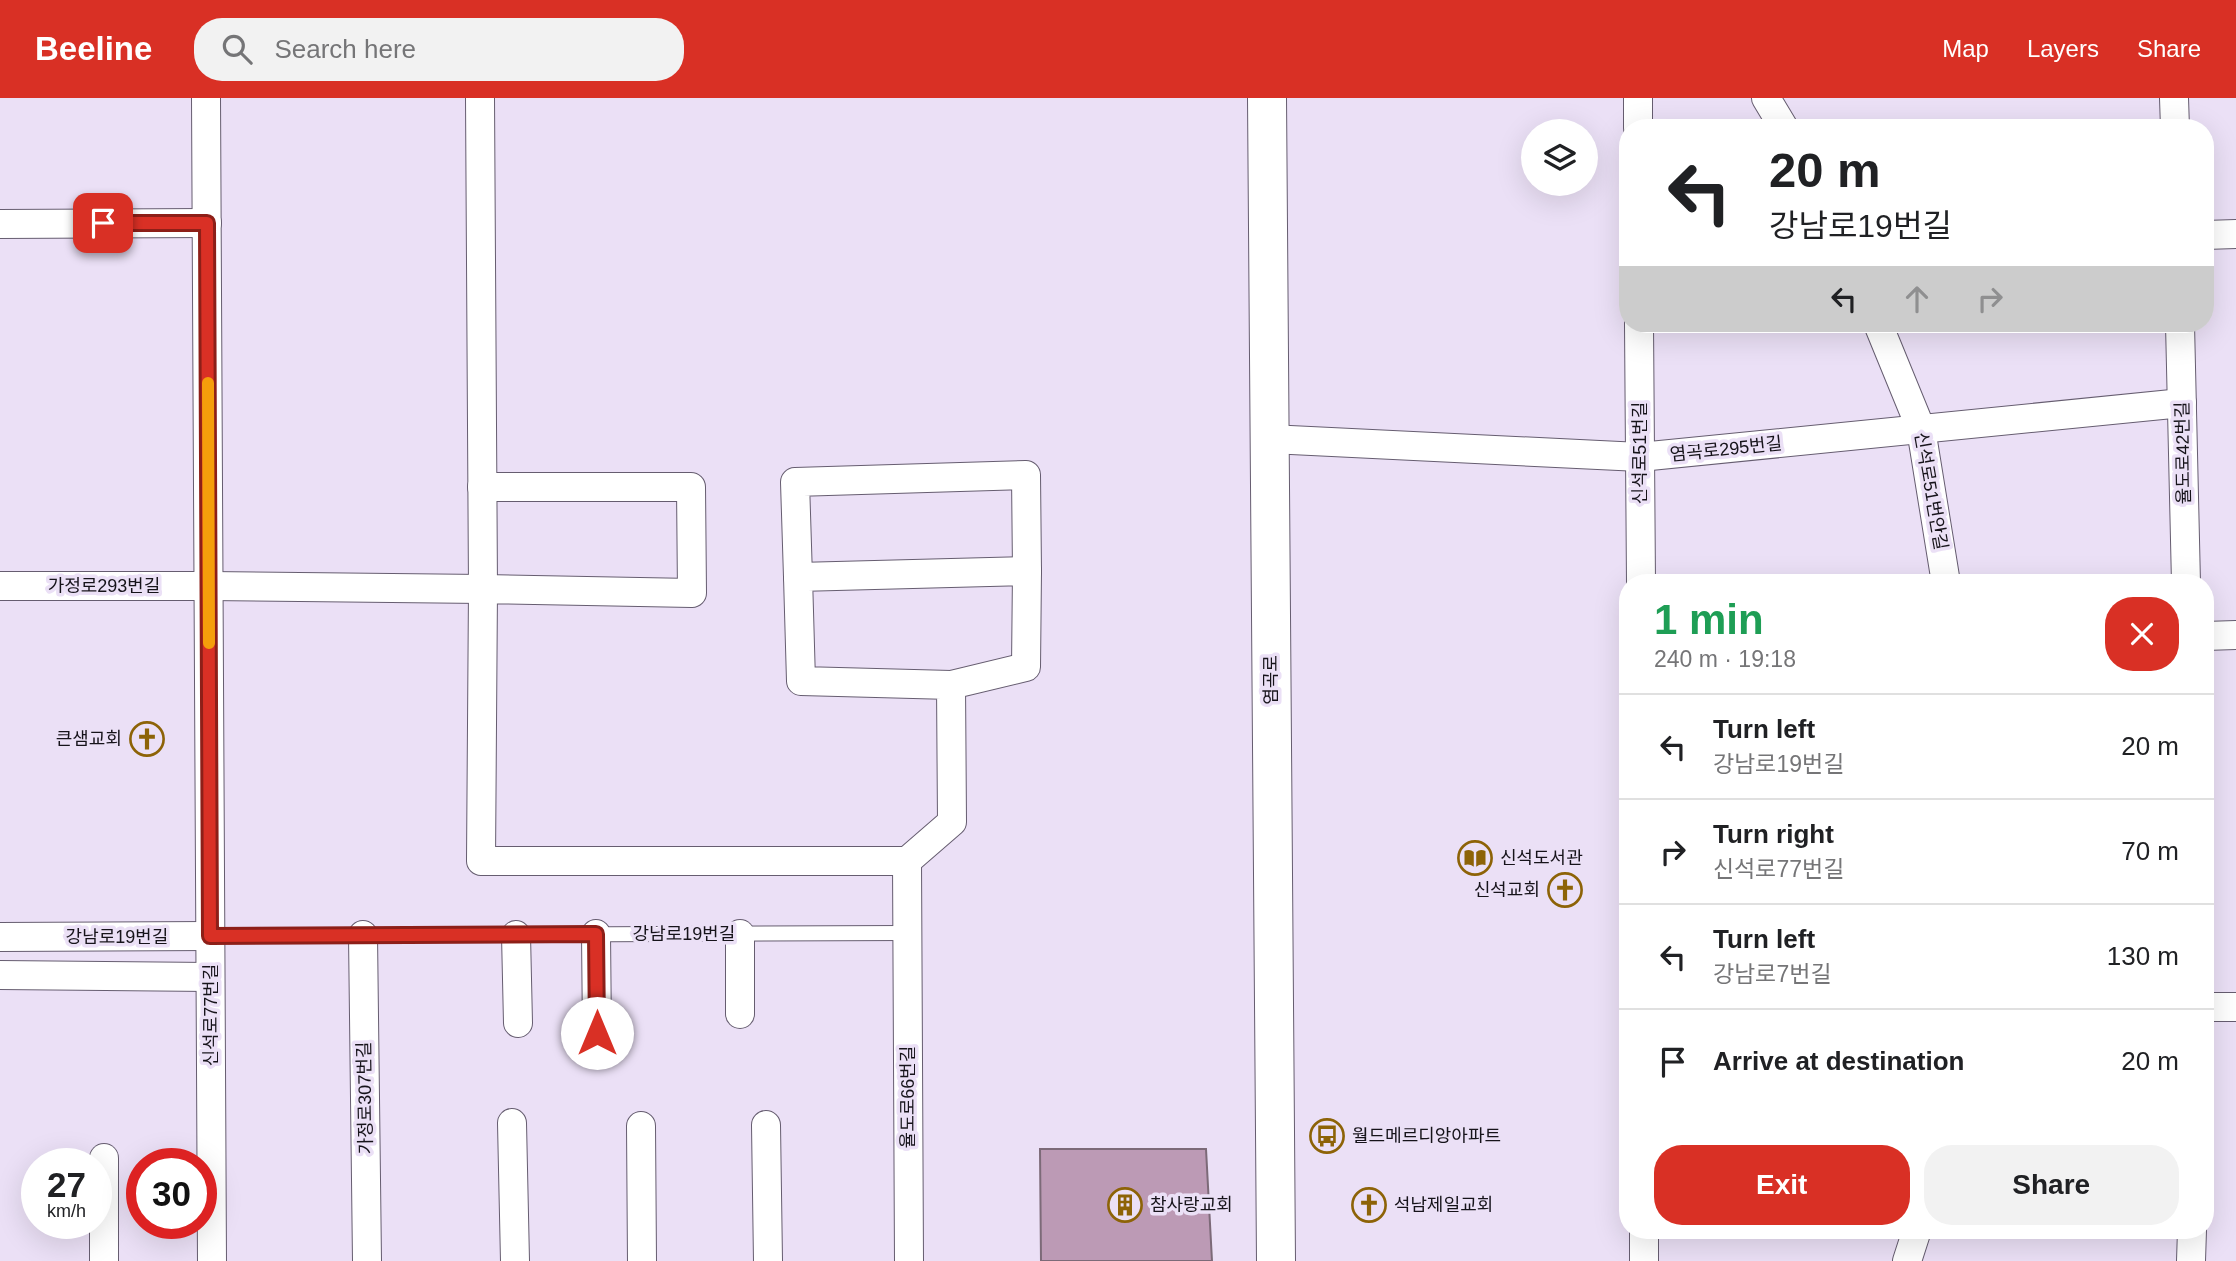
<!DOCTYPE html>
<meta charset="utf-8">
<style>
body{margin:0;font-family:Arial,"Noto Sans KR",sans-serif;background:#f2f2f2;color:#202124;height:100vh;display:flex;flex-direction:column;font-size:26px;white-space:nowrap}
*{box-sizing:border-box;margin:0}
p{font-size:23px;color:#757577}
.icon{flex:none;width:38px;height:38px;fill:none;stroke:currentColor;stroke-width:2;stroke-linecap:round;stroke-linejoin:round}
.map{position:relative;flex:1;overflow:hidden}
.side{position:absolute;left:1619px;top:476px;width:595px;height:665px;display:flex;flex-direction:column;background:#fff;border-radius:28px;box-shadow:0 7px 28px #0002}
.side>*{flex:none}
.top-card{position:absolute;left:1619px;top:21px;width:595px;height:214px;border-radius:28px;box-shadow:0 7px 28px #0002;background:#fff;color:#202124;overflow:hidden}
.buttons{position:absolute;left:1521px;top:21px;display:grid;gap:14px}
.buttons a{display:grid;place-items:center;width:77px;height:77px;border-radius:50%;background:#fff;box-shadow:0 7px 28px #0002;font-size:35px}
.speed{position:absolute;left:21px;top:1050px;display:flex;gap:14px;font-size:35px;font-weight:700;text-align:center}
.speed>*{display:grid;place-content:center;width:91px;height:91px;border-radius:50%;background:#fff;box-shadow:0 7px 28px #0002;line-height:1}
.speed small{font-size:18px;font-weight:400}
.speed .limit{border:10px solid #d22;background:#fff;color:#111}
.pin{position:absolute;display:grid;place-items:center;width:60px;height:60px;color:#fff;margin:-30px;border-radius:14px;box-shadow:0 4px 10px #0006}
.me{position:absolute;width:77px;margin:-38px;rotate:0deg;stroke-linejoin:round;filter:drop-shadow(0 0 5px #0008)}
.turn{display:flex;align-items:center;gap:24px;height:147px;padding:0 35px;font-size:32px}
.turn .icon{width:91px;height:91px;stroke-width:2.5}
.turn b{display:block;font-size:49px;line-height:60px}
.lanes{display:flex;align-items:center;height:66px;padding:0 35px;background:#0003;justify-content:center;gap:35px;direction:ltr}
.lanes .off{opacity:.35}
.round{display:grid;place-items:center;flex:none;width:74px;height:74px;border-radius:28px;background:#f2f2f2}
.overview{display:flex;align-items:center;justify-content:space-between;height:119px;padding:0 35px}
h1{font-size:42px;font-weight:700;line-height:52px;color:#1e9e55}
.cta{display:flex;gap:14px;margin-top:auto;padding:14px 35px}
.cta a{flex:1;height:80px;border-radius:28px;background:#d93025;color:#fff;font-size:28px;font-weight:700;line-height:80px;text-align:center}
.cta a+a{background:#f2f2f2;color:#202124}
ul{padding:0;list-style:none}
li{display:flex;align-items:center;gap:21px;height:105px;padding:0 35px;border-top:2px solid #e0e0e0}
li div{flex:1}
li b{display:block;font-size:26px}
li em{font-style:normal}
header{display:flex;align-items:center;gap:42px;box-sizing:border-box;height:98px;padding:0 35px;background:#d93025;color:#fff}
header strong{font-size:33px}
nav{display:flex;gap:38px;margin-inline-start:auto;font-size:24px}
.search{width:490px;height:63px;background:#f2f2f2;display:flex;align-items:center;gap:18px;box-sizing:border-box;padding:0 24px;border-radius:28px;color:#757577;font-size:26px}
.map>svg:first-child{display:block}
.building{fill:#bc9ab5;stroke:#7c6a78;stroke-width:2}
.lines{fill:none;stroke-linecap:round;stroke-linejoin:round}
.lane-casing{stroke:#665d70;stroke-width:16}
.street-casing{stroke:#665d70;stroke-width:30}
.secondary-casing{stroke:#665d70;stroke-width:40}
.lane{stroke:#fff;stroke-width:14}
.street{stroke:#fff;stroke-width:28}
.secondary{stroke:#fff;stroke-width:38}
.route-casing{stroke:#8d1f18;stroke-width:18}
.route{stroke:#d93025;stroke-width:12}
.slow{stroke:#f59e0b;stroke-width:12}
.labels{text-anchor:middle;stroke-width:7;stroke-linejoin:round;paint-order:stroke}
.street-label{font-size:18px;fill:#16131a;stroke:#ebe0f6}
.poi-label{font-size:18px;fill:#16131a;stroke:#ebe0f6;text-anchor:start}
</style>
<header>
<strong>Beeline</strong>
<div class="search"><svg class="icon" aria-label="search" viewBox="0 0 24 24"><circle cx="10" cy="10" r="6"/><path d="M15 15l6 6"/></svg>Search here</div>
<nav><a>Map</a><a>Layers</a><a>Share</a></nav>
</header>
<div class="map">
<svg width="2236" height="1163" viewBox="0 0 2236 1163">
<rect width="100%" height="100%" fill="#ebe0f6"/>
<path class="building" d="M1040,1051H1206L1212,1163H1041Z"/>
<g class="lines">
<g class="lane-casing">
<path id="lane" d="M210,838L907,835"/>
</g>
<g class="street-casing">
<g id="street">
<path d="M206,0L212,1163"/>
<path d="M1638,0V30"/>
<path d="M1766,0L1784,30"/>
<path d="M2174,0L2175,30"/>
<path d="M0,126L207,125"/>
<path d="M2205,137L2236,136"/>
<path d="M1639,226L1641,485"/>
<path d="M1878,226L1921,331L1946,485"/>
<path d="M2180,226L2186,485"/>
<path d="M1269,341L1640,359L2182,305"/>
<path d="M482,389H691L692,495L483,491L481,763H907L909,1163"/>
<path d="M798,479L795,384L1026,377L1027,473"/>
<path d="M0,488H209L483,491L480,0"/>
<path d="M2205,538L2236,537"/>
<path d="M907,763L952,724L951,587L1026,569L1027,473L798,479L801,583L951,587"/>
<path d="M596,836L597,935"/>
<path d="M740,836V916"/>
<path d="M363,837L367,1163"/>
<path d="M516,837L518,925"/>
<path d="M0,839L210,838"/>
<path d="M0,877L210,879"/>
<path d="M2205,909H2236"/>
<path d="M512,1025L515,1163"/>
<path d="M766,1027L768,1163"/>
<path d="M641,1028L642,1163"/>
<path d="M104,1060V1163"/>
<path d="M1644,1132V1163"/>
<path d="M1907,1163L1917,1132"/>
<path d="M2191,1163L2192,1132"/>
</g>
</g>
<g class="secondary-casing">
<path id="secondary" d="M1267,0L1276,1163"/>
</g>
<use href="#lane" class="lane"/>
<use href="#street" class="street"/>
<use href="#secondary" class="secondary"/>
</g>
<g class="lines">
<g class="route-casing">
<path id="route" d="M103,125H207L210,838L596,836L597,935"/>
</g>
<use href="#route" class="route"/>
<path class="slow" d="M208,285L209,545"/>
</g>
<defs>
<g id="church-ring" transform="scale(1.75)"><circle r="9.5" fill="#ebe0f6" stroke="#8d6307" stroke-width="1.5"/><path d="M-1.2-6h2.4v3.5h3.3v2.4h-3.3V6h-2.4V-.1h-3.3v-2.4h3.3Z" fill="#8d6307"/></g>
<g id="library-ring" transform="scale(1.75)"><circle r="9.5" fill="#ebe0f6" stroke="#8d6307" stroke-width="1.5"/><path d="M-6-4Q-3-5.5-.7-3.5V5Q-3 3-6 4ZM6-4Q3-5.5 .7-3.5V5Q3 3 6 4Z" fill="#8d6307"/></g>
<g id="bus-ring" transform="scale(1.75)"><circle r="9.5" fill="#ebe0f6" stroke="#8d6307" stroke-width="1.5"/><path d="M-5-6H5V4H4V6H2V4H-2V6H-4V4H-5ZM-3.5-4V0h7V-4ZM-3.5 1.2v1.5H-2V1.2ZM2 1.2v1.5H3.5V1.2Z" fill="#8d6307"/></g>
<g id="building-ring" transform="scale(1.75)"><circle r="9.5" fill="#ebe0f6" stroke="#8d6307" stroke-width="1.5"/><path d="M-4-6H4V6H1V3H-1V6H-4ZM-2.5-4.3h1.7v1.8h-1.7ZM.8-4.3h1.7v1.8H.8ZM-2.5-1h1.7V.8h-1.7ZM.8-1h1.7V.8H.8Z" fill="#8d6307"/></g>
</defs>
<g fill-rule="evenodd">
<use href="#church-ring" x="147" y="641"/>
<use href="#library-ring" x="1475" y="760"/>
<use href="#church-ring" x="1565" y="792"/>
<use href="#bus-ring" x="1327" y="1038"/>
<use href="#building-ring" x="1125" y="1107"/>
<use href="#church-ring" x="1369" y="1107"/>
</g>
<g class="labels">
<g class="street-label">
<text transform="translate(1726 351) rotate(-6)" y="6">염곡로295번길</text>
<text transform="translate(1640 355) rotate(-90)" y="6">신석로51번길</text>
<text transform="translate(2183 355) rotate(-91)" y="6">율도로42번길</text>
<text transform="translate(1931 393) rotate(80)" y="6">신석로51번안길</text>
<text x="104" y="494">가정로293번길</text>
<text transform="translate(1271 582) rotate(-90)" y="6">염곡로</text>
<text x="684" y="842">강남로19번길</text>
<text x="117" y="845">강남로19번길</text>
<text transform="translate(211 917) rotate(-90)" y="6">신석로77번길</text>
<text transform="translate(908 999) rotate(-90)" y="6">율도로66번길</text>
<text transform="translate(365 1000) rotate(-91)" y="6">가정로307번길</text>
</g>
<g class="poi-label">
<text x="122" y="647" text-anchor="end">큰샘교회</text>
<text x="1500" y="766">신석도서관</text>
<text x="1540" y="798" text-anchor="end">신석교회</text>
<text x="1352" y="1044">월드메르디앙아파트</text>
<text x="1150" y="1113">참사랑교회</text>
<text x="1394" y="1113">석남제일교회</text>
</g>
</g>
</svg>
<div class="buttons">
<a><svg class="icon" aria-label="layers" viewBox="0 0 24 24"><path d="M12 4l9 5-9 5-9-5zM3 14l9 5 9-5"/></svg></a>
</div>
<div class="speed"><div>27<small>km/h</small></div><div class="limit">30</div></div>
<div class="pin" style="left:103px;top:125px;background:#d93025"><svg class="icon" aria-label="arrive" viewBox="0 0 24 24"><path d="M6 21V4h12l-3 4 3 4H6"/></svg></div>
<svg class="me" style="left:597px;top:935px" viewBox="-20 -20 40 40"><circle r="19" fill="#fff"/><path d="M0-13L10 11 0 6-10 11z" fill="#d93025"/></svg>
<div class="top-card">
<div class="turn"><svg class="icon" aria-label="left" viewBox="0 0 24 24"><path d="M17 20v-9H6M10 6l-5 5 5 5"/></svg><div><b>20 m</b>강남로19번길</div></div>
<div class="lanes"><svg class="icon" aria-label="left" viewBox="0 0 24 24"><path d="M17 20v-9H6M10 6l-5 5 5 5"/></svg><svg class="icon off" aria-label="ahead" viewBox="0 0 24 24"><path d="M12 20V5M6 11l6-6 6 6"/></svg><svg class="icon off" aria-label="right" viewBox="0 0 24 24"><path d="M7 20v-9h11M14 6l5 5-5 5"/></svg></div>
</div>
<section class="side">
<div class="overview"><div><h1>1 min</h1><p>240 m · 19:18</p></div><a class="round" style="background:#d93025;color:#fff"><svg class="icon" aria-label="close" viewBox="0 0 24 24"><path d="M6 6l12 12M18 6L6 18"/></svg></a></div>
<ul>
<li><svg class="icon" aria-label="left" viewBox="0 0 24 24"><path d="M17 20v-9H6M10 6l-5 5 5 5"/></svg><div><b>Turn left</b><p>강남로19번길</p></div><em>20 m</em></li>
<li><svg class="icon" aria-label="right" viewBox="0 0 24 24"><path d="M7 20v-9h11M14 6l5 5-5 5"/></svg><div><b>Turn right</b><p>신석로77번길</p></div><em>70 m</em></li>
<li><svg class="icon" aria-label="left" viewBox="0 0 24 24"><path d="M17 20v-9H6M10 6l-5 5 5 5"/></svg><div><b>Turn left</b><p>강남로7번길</p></div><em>130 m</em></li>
<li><svg class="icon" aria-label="arrive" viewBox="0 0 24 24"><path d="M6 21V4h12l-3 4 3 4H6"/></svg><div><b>Arrive at destination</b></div><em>20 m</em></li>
</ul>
<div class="cta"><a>Exit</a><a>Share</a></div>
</section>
</div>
